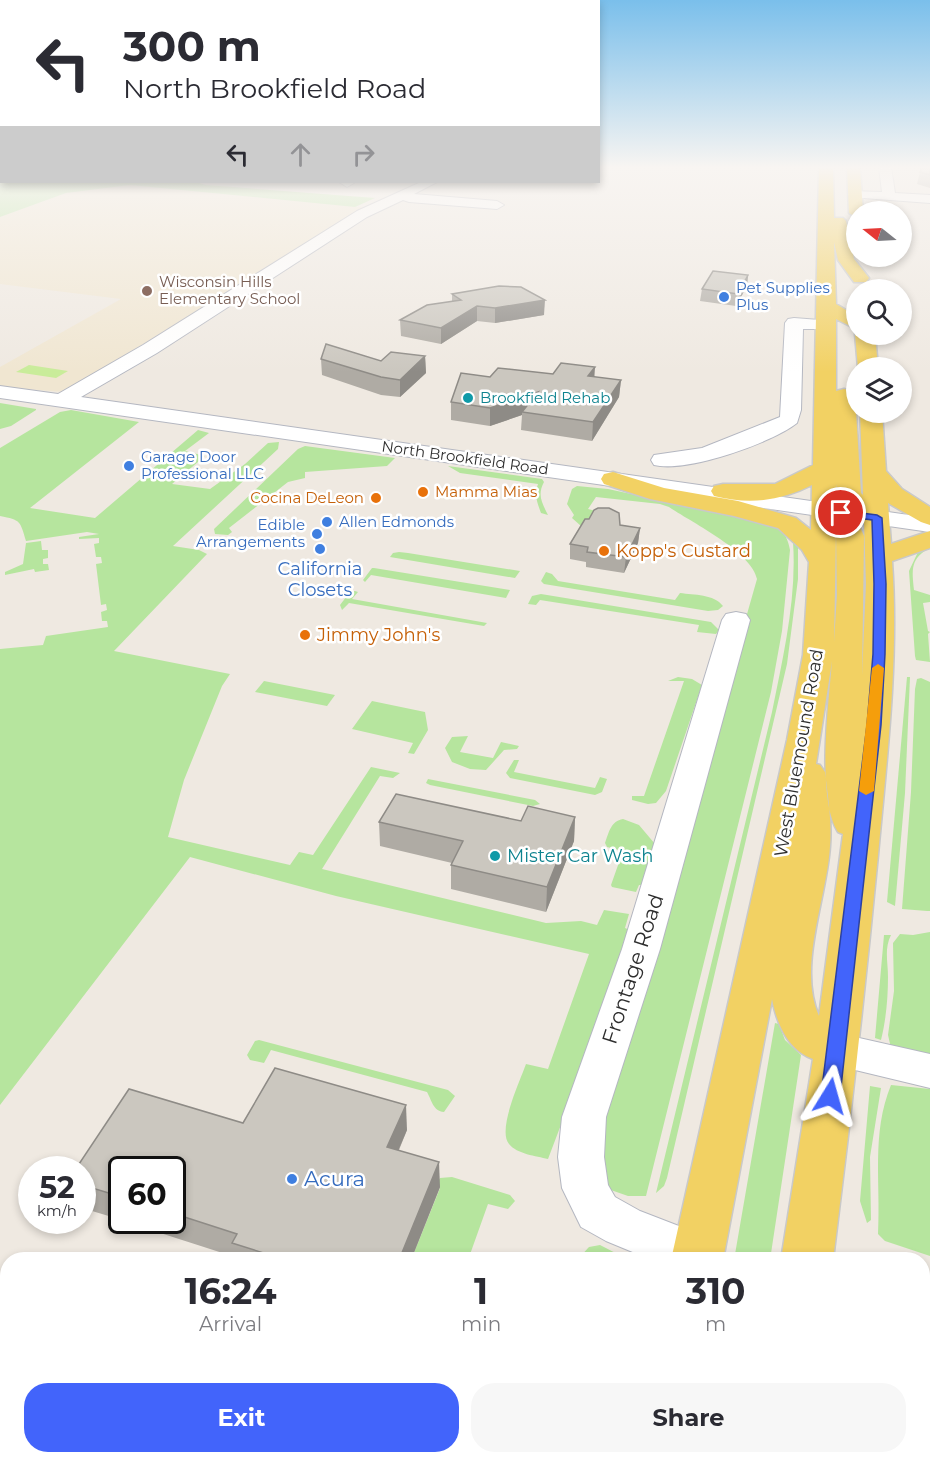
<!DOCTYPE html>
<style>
body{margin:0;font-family:Montserrat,sans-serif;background:#f7f7f7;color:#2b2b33;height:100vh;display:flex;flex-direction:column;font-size:22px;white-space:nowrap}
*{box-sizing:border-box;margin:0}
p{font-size:20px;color:#7c7c81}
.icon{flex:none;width:33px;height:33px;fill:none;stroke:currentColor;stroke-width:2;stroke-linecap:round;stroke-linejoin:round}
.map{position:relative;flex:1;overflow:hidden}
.details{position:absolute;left:0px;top:1252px;width:930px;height:212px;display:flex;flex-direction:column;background:#fff;border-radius:24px 24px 0 0;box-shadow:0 3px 9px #0003}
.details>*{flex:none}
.guide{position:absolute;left:0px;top:0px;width:600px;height:183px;box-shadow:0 3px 9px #0003;background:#fff;color:#2b2b33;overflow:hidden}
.needle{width:39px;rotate:288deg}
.tools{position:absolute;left:846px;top:201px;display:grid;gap:12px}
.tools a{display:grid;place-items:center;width:66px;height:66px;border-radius:50%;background:#fff;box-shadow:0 3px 9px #0003;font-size:30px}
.speed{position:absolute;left:18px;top:1156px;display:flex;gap:12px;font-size:30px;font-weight:700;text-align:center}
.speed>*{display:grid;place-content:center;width:78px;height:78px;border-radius:50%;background:#fff;box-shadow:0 3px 9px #0003;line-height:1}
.speed small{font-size:15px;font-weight:400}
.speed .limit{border:3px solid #111;border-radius:9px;background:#fff;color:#111}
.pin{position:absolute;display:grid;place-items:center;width:51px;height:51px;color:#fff;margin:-26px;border:3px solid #fff;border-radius:50%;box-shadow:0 2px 6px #0007}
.me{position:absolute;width:66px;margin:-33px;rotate:8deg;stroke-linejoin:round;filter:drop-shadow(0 0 4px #0008)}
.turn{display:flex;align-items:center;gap:21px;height:126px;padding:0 24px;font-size:27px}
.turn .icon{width:78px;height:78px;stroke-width:2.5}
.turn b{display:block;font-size:42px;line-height:51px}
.lanes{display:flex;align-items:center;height:57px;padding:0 24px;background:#0003;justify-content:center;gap:30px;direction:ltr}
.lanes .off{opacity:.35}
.eta{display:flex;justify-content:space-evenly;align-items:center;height:102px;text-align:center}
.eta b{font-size:36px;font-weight:700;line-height:42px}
.primary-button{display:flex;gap:12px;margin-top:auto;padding:12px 24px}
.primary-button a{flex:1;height:69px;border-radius:24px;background:#4264fb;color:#fff;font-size:24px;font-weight:700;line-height:69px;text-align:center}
.primary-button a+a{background:#f7f7f7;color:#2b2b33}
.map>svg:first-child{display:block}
.education{fill:#f0e6d1}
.green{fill:#b6e59e}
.pitch{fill:#c9ec9a}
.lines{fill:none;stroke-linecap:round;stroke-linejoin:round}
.minor-casing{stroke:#b4b7c1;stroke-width:2}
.major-casing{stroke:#c9c9c9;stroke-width:3}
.minor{fill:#fff;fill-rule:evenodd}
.major{fill:#f2d163;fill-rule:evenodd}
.wall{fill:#afaba4}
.shaded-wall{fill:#8e8b86}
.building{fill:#cbc7bf;stroke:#8e8b86;stroke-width:1.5}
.route{fill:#4264fb;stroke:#2b41a3;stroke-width:1.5}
.slow{fill:#f59e0b}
.education-dot{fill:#8d6e63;stroke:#fff;stroke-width:2}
.shop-dot{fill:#3f7fe0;stroke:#fff;stroke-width:2}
.culture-dot{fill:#0f9aa8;stroke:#fff;stroke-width:2}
.food-dot{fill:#e8710a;stroke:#fff;stroke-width:2}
.labels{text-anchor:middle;stroke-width:5;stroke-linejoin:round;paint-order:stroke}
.far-education-label{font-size:15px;fill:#785e54;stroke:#fff;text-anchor:start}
.far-shop-label{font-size:15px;fill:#366cbe;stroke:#fff;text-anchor:start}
.far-culture-label{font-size:15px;fill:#0d838f;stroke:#fff;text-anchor:start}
.far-street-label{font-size:15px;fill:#2e2e2e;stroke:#fff}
.far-food-label{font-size:15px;fill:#c56008;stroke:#fff;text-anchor:start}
.food-label{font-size:18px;fill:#c56008;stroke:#fff;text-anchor:start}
.shop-label{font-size:18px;fill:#366cbe;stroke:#fff}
.street-label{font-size:18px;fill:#2e2e2e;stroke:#fff}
.culture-label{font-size:18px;fill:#0d838f;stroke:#fff;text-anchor:start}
.near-street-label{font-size:21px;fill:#2e2e2e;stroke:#fff}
.near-shop-label{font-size:21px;fill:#366cbe;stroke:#fff;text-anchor:start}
</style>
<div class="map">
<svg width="930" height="1463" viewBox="0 0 930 1463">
<rect width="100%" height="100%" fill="#efe9e1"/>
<path class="education" d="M130,185L367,208L64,392L0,387V367L121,299L0,284V217L66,193Z"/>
<g class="green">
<path d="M0,167L2,182H196L206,185L375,198L355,207L130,185L66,193L0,217Z"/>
<path d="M0,403L36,409V410L11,426L0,429Z"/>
<path d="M71,410L139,422L30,508L95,518L198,430L209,433L185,451L205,456L172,484L210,489L245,464L268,443L279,442L278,449L173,546L199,550L207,554L114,651L230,674L222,686L184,780L168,837L290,865L299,852L313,855L371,767L400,773L393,778L380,776L322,869L546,923L581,921L597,925L604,910L629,914L625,928L630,930L595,1035L548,1159C536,1156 517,1154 509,1144C497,1130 520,1081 526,1064L548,1069L589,954L336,896L190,857L0,1105V649L43,645L46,636L108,627L107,621H102L101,612L107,610L106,604L101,605L96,564L102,563L101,557H96L94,544L99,543V538L79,539V537L99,534L87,532L26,541C20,521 21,520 0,516V448L60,412Z"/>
<path d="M305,446L395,458L387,466L305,472V478L288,482L229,528L232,532L228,535L215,534L214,529L298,449Z"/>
<path d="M448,466L542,479L544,482C537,495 542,503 548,515L541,513C537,502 534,495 538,484L460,473Z"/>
<path d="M577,486L608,489L766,523C781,529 787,533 790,550L782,631L771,692L646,1196H628L608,1189L602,1173L601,1127L757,579C752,552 691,522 669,507L660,504L596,497L588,509L600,512L581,526L572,518L574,515L567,504L572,489Z"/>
<path d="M766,519L798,538V579L787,664L667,1178L664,1186L656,1193L772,712C783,657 797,598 793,542L790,535Z"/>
<path d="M41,541L42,550H48V558L43,559V564H48L49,570L35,572L34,569L5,575V572L23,564L26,543Z"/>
<path d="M930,545V548C910,558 912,570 914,590L930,595V602L923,603L928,631L930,632L928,634L930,662L916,660L915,656L909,571L918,552Z"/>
<path d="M399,552L408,553L520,571L515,578L390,557L393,553Z"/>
<path d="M372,568H374L510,590L506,598L371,575L365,582L363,580Z"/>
<path d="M546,572L552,574L558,581L675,600L680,593C694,595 714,594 723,606L718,610L708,611L544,584L541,581Z"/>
<path d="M355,591L358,592L352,599L487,623L484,626L349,603L342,610L340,605L350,592Z"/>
<path d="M541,594L711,622L719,630L716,634L697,632L699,625L540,600L536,605L528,604L532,596Z"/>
<path d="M678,677L692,679L702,685L666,791L656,803L648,804L632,800V796H644L684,681H668Z"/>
<path d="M907,677H910L905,793L895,906L887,902Z"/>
<path d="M921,678L930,682V911H927L902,909L911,792L915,689L917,679Z"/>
<path d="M264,681L335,695L327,706L255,692Z"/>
<path d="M372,701L425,712L428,730L414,754L408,753L413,743L352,729Z"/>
<path d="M468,736L460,752L493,758L501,742L519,746L517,749L504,750L486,770L470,769L452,762L445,748L452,737Z"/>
<path d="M514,760H519L514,772L595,788L600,777L607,779L602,792L595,795L510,778L506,773Z"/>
<path d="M428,779L535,800L540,804L533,806L430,785L426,783Z"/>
<path d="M623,819L639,825L655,844L645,885H639L636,892L612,887L611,885L623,851L607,847L605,843C609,832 611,821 623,819Z"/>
<path d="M930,932V1057L891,1048L888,1035L894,991L893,943L900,934L913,935Z"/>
<path d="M884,935H891C884,949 888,962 888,977C888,998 886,1020 881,1040L875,1038Z"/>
<path d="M775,1023L779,1024L785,1040L801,1055L770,1260H734Z"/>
<path d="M259,1040L448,1090L455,1096L444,1112C433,1111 432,1101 427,1092L271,1050L264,1063L250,1060L247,1055L255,1041Z"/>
<path d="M891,1085L930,1089V1256L885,1241L878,1234C881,1183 871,1134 891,1085Z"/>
<path d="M870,1086L881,1088L870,1157L871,1220L867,1223L860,1201Z"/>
<path d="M452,1177L510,1195L515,1201L508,1209L488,1204L468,1260H411L440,1188L436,1186L440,1178Z"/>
<path d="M600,1245L629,1260H577L589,1247Z"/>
<path d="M0,1276L8,1279V1456L583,1457L581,1463H0Z"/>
<path d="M853,1457V1456L909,1457V1463H851Z"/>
</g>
<path class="pitch" d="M29,365L68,371L56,378L16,372Z"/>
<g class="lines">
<g class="minor-casing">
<g id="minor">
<path d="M879,167H891L895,193L930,195V203L850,197L848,194L850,191L882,192Z"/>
<path d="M339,182H353L354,183L347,187Z"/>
<path d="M421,182H437L414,194L497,201L504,205L497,209L409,202L403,200L367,217L157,353L81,397L930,518V532L0,398V386L58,394L143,345L357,211Z"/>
<path d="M794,318L832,321L835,325L832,329H803L801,410L797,423C772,443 686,473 654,465L651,460L654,455L702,448L780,417L785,323L788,319Z"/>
<path d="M736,612L746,614L750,620L660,949L606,1117L604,1157L608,1185L615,1197L640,1211L715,1240L723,1256L721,1260H652L606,1241L581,1227L562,1188L558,1157L562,1117L622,949L722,620L726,614Z"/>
<path d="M837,1033L930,1054V1088L822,1062L816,1050L822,1038Z"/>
</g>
</g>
<g class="major-casing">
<g id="major">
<path d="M819,167H833L834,218H843L846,221L854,259L869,278L866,282H854L838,260L834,242L836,304L856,316V329L836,319V391L844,389L851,391L855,395L861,493L863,495L860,412H882L886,471L902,489L930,507V525L921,522L888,503L891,544L930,531V548L892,561C899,659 887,757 878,855C865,990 850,1125 833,1260H781L813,1059C788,1050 777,1024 772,999L723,1260H671L787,740L803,655L809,562L802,550L778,528L734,516L650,499L604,484L601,479L604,474L613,472L664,488L738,501L796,518L811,530L812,485C780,501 750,505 714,496L711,491L714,486L723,484H775L813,465ZM836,484C837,501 850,513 864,521L866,584L862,676L864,536C858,521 851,514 836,507ZM836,532L837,595L834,642ZM832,661C829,702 816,798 838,832L843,834L819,1016C797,967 827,898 830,846C832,822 828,797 825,772L820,765L816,764Z"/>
<path d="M847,167H860L863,212H856V217L849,213Z"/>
<path d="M856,333V334H875L878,368H858L855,334Z"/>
<path d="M629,1456H687L685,1463H627Z"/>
<path d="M707,1456H811L810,1463H706Z"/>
</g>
</g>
<use href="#minor" class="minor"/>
<use href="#major" class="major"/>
</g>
<g class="wall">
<path d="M930,167V188L917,184L920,172Z"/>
<path d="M748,275L747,286L736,306L700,301L702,289Z"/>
<path d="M452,294L544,315L495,323L477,321L441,344L401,336L400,320L452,302Z"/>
<path d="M425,356L426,373L400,397L381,395L322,375L321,359L381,361Z"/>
<path d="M553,374L621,380L619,397L592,441L521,430L522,415L490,426L451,420V402L490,377Z"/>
<path d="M620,525L640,528L638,543L624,573L586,567V562L570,559V544Z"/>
<path d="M575,817L574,841L546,912L451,889V865L452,863L380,846L379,822L521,821Z"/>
<path d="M243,1123L407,1130L399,1150L440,1187L411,1260H235V1257L123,1221H172V1170H122V1220L82,1208V1170Z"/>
</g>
<g class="shaded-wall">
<path d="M748,275L747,286L736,306L738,294Z"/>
<path d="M545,300L544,315L495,323V308Z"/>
<path d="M477,306V321L441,344V328Z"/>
<path d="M425,356L426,373L400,397V380Z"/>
<path d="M595,367L594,384L588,376Z"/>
<path d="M621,380L619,397L592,441L593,422Z"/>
<path d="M538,392L522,412V415L490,426V408Z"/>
<path d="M640,528L638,543L624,573L626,557Z"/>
<path d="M575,817L574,841L546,912L547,887Z"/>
<path d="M406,1105L407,1130L389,1172L387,1147Z"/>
<path d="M439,1162L440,1187L411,1260H399Z"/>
</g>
<g class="building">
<path d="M922,167H930V175L920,172Z"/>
<path d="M713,271L748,275L738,294L702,289Z"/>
<path d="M499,286L521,287L545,300L495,308L477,306L441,328L400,320L427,305L461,300L452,294Z"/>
<path d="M326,344L381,361L391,352L425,356L400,380L381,377L321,359Z"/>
<path d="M561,363L595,367L588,376L621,380L593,422L522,412L538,392L490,408L451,402L461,373L490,377L498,368L553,374Z"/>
<path d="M598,508H609L619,513L620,525L640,528L626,557L587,552L588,547L570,544L585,519H589L594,510Z"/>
<path d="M396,794L521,821L528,806L575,817L547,887L451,865L463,841L379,822Z"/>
<path d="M275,1068L406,1105L387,1147L439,1162L399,1260H286L232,1243L237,1234L172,1213V1170H122V1197L82,1185V1170H75L129,1089L243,1123Z"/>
</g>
<linearGradient id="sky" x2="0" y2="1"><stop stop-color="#7abfeb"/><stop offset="0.45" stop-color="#f8f5f2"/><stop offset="1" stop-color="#f8f5f2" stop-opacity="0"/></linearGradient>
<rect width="930" height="372" fill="url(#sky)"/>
<path class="route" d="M838,510L877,515L882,518L886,584L885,654L881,725L840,1096L837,1101L830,1103L823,1101L821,1096L867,725L873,654L874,584L872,520L838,515Z"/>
<path class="slow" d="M878,664L884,668L874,791L866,795L859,791L872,668Z"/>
<circle class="education-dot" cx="147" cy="291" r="6"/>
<g class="shop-dot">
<circle cx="724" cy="297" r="6"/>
<circle cx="129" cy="466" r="6"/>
<circle cx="327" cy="522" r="6"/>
<circle cx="317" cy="534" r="6"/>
<circle cx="320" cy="549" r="6"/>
<circle cx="292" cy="1179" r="6"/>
</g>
<g class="culture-dot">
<circle cx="468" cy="398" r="6"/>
<circle cx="495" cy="856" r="6"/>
</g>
<g class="food-dot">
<circle cx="423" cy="492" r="6"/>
<circle cx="376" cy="498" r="6"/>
<circle cx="604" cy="551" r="6"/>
<circle cx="305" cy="635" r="6"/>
</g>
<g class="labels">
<g class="far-education-label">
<text x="159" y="287">Wisconsin Hills<tspan x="159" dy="17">Elementary School</tspan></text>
</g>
<g class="far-shop-label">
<text x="736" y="293">Pet Supplies<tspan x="736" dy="17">Plus</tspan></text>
<text x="141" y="462">Garage Door<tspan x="141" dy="17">Professional LLC</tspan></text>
<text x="339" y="527">Allen Edmonds</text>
<text x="305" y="530" text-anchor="end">Edible<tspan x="305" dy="17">Arrangements</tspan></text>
</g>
<g class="far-culture-label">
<text x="480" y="403">Brookfield Rehab</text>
</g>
<g class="far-street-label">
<text transform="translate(465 458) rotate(8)" y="5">North Brookfield Road</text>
</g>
<g class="far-food-label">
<text x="435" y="497">Mamma Mias</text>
<text x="364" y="503" text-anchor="end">Cocina DeLeon</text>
</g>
<g class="food-label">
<text x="616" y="557">Kopp's Custard</text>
<text x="317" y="641">Jimmy John's</text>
</g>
<g class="shop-label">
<text x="320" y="575">California<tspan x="320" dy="21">Closets</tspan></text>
</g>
<g class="street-label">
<text transform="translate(799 753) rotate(-80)" y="6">West Bluemound Road</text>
</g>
<g class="culture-label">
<text x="507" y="862">Mister Car Wash</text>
</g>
<g class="near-street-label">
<text transform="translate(633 969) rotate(-72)" y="7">Frontage Road</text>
</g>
<g class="near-shop-label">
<text x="304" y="1186">Acura</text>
</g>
</g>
</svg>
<div class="tools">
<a><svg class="needle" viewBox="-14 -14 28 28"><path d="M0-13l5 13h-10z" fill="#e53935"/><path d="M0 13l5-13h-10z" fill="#7c7c81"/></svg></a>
<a><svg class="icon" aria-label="search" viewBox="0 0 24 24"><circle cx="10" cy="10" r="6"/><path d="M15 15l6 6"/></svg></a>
<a><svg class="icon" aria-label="layers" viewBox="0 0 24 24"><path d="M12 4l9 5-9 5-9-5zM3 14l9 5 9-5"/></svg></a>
</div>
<div class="speed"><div>52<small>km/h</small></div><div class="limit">60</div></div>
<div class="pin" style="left:841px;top:513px;background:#d93025"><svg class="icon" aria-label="arrive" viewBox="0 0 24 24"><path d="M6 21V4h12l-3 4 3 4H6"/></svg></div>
<svg class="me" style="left:830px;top:1096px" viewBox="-20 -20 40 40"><path d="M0-17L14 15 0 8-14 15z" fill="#4264fb" stroke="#fff" stroke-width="4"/></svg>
<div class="guide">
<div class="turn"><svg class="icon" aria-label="left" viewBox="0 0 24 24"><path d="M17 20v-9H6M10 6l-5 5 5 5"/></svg><div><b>300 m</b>North Brookfield Road</div></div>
<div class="lanes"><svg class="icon" aria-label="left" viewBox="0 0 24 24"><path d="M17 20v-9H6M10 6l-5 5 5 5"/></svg><svg class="icon off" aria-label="ahead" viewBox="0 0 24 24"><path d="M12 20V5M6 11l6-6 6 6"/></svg><svg class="icon off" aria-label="right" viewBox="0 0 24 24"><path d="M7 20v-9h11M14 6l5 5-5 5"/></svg></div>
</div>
<section class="details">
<div class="eta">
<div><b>16:24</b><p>Arrival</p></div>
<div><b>1</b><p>min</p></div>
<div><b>310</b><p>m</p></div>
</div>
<div class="primary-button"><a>Exit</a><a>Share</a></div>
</section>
</div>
